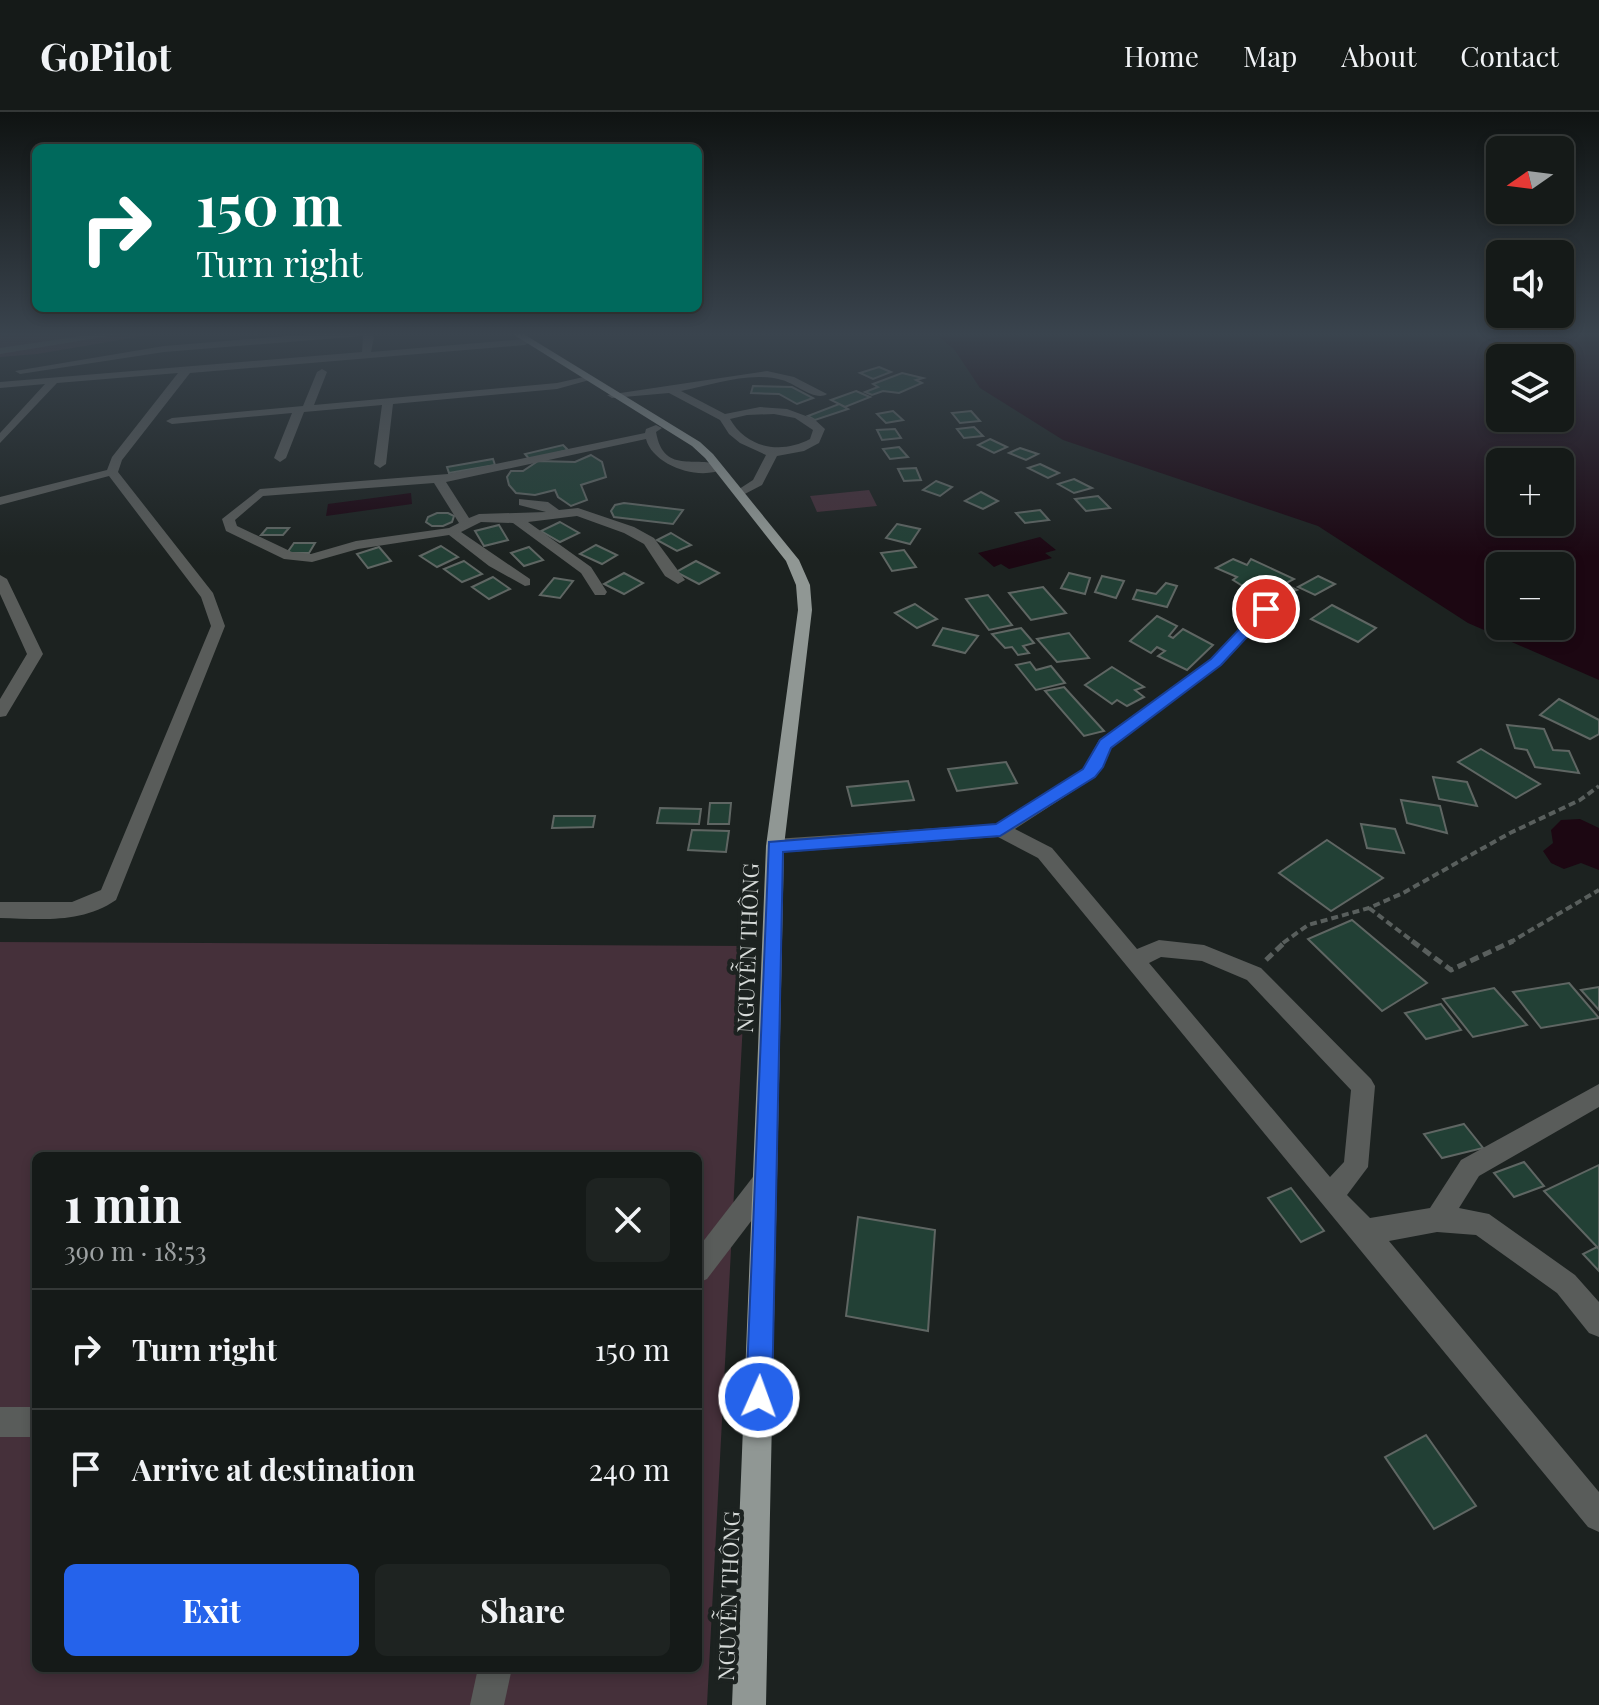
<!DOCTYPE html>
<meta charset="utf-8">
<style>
body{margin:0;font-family:"Playfair Display",serif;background:#1e2321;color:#f1f3f6;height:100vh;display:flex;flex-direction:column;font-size:30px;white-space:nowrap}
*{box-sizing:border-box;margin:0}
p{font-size:26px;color:#9da1a2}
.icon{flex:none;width:44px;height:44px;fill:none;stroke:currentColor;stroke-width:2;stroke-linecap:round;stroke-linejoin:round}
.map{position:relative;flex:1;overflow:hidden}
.details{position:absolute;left:32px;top:1040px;width:670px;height:520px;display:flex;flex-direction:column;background:#151a18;border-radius:12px;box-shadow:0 4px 12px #0003,0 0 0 2px #343837}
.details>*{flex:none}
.guide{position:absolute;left:32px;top:32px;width:670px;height:168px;border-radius:12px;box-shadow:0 4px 12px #0003,0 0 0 2px #343837;background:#00695c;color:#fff;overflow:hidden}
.needle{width:52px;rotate:256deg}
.buttons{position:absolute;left:1486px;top:24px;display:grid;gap:16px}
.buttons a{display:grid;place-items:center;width:88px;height:88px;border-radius:12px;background:#151a18;box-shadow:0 4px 12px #0003,0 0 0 2px #343837;font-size:40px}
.pin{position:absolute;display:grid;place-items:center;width:68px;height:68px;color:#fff;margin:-34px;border:4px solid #fff;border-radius:50%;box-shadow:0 2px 8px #0007}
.me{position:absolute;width:88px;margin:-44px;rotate:2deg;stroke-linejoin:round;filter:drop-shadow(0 0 6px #0008)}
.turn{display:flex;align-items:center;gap:28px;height:168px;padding:0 32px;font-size:36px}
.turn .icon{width:104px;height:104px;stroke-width:2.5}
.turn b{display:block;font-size:56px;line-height:68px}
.round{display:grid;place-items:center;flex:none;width:84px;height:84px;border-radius:12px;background:#1e2321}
.headline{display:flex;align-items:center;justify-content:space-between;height:136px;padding:0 32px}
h1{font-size:48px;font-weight:700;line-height:60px}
.button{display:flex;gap:16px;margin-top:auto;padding:16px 32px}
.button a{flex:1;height:92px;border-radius:12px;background:#2563eb;color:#fff;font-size:32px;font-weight:700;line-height:92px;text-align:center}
.button a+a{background:#1e2321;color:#f1f3f6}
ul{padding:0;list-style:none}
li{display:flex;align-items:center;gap:24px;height:120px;padding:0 32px;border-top:2px solid #343837}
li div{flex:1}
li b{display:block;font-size:30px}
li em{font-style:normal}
header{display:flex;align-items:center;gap:48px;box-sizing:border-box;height:112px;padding:0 40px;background:#151a18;border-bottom:2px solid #343837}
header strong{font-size:38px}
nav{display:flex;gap:44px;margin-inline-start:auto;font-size:28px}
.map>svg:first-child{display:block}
.green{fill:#45303a;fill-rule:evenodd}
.water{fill:#1c0712;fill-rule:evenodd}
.building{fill:#224035;stroke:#5f6663;stroke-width:2}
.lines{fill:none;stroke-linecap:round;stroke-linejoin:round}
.path-far1{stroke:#595f5d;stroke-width:4;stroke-dasharray:7 4;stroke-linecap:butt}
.path{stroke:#595f5d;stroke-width:5;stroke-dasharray:9 5;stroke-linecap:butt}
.minor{fill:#595c5a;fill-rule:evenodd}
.major{fill:#909794;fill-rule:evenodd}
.route{fill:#2563eb;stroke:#184099;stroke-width:2}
.labels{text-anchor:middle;stroke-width:8;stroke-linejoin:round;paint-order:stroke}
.street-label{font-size:22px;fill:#d6dad8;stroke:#1c2220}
</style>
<header>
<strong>GoPilot</strong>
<nav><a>Home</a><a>Map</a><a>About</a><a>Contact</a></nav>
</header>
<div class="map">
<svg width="1599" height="1593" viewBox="0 0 1599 1593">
<rect width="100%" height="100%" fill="#1c2220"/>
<g class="green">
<path d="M0,221H161L37,242L0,245Z"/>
<path d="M869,378L877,394L817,400L810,384Z"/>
<path d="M0,830L747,834L707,1593H0ZM36,1044H698V1556H36Z"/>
</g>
<g class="water">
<path d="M934,221H1599V568L1468,511L1318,414L1063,328L980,276L954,237ZM1500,246H1560V306H1500ZM1500,350H1560V410H1500ZM1500,454H1560V514H1500Z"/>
<path d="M411,381L412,392L326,404L328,392Z"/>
<path d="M1040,425L1056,438L1045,441L1052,446L1009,457L1001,452L994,455L978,441Z"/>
<path d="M1580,707L1599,716V758L1581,751L1564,757L1551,751L1543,739L1553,731L1551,718L1561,708Z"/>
</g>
<g class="building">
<path d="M879,255L891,260L873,267L860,261Z"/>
<path d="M902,261L923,266L916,268L922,271L899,281L883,279L872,283L865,280L878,275L873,272Z"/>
<path d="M753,274L792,275L813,286L797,292L779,282L751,281Z"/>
<path d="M856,279L870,285L845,295L831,288Z"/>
<path d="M839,292L848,297L815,308L808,304Z"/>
<path d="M893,299L903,308L886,311L877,302Z"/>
<path d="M971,299L980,309L960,311L952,301Z"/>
<path d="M974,315L983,324L964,326L957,317Z"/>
<path d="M895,317L901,326L882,328L877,318Z"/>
<path d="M990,327L1007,335L994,341L978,333Z"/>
<path d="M563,333L568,338L530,348L525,342Z"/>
<path d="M899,335L908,345L890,347L883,337Z"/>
<path d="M1020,336L1038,342L1026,348L1009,341Z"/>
<path d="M591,343L602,350L606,365L581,373L587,388L571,394L558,385L555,378L535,383L516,381L509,373L507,365L511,359H523L538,349L575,350Z"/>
<path d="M493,347L495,353L449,361L447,355Z"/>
<path d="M1040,352L1059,361L1048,366L1028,356Z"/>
<path d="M916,356L921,368L904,369L898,357Z"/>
<path d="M1074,367L1092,376L1074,381L1058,372Z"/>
<path d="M936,369L952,375L940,384L923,378Z"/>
<path d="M981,380L998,389L983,397L965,389Z"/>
<path d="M1098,384L1110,396L1086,399L1075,387Z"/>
<path d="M624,391L683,398L673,412L614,405L611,399L615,393Z"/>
<path d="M1040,398L1049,408L1025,411L1016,401Z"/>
<path d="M437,401H448L454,404L452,410L443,414H432L426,410L428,405Z"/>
<path d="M560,410L579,421L560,430L541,419Z"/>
<path d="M897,412L920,417L910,432L886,426Z"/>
<path d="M499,413L508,428L484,434L475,419Z"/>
<path d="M267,416H289L283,423H261Z"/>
<path d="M671,421L691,433L677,439L657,428Z"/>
<path d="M294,431H315L309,441H287Z"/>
<path d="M596,433L617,443L602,452L580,442Z"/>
<path d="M441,434L458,445L437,455L420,444Z"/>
<path d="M379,435L391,449L368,456L357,442Z"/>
<path d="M529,435L543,448L524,454L511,441Z"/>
<path d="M904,438L916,455L892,459L881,441Z"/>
<path d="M1233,447L1247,453L1251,447L1294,467L1284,472L1297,478L1278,485L1253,472L1246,476L1233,468L1237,465L1216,456Z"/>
<path d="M464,449L482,462L462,470L444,457Z"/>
<path d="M696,449L719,461L699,472L676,460Z"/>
<path d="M624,461L643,471L624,482L604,472Z"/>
<path d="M1069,461L1090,466L1085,482L1061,476Z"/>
<path d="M1102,464L1124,469L1116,486L1095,480Z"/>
<path d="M1318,464L1335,472L1315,483L1298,475Z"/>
<path d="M493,465L510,477L489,487L472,475Z"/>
<path d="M554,466L573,469L560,486L540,483Z"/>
<path d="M1166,471L1177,474L1167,495L1133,487L1137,478L1156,482Z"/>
<path d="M1043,475L1066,501L1031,508L1009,481Z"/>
<path d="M988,483L1012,513L989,518L966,487Z"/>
<path d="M915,492L937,507L917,516L895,501Z"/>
<path d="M1332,493L1376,516L1358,530L1311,507Z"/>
<path d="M1157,504L1177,514L1169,524L1173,526L1183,517L1213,533L1187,558L1158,544L1165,539L1157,535L1151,541L1130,529Z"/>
<path d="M943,516L978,524L965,541L933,533Z"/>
<path d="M1021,516L1034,531L1023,534L1029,541L1018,543L1012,535L1005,536L992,522Z"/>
<path d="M1069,521L1089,546L1057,550L1037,527Z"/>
<path d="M1030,550L1036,558L1051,554L1065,571L1036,578L1016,553Z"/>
<path d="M1112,555L1144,575L1135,578L1144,585L1127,594L1117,588L1112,592L1085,573Z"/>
<path d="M1064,575L1104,619L1084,624L1045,579Z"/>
<path d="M1559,587L1599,608V622L1590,627L1540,603Z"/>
<path d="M1507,613L1544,617L1553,638L1569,639L1579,661L1535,655L1527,638L1515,636Z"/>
<path d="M1481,637L1540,672L1516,686L1458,650Z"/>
<path d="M1006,650L1017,671L957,679L948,657Z"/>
<path d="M1433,665L1467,670L1477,694L1439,687Z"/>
<path d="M908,669L914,688L852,694L847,675Z"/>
<path d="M1401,688L1440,694L1447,721L1407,711Z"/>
<path d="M710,691H731L729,712H708Z"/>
<path d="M660,696L701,697L699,712L657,711Z"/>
<path d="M554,704H595L593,715L552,716Z"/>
<path d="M1361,712L1395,717L1404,741L1367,736Z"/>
<path d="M692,718L729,719L726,740L688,738Z"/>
<path d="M1327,728L1383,766L1331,799L1279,761Z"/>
<path d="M1352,808L1427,871L1382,899L1308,827Z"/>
<path d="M1569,871L1599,906L1541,916L1513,880Z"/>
<path d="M1599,875V898L1581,878Z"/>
<path d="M1494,876L1527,913L1473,925L1443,887Z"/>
<path d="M1441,892L1461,918L1426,927L1405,901Z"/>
<path d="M1464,1012L1483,1036L1442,1046L1424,1022Z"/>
<path d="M1524,1050L1544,1074L1514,1085L1494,1061Z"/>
<path d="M1599,1053V1137L1544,1079Z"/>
<path d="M1291,1076L1324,1119L1301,1130L1268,1086Z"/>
<path d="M858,1105L935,1118L928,1219L846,1204Z"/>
<path d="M1597,1135L1599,1137V1159L1583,1142Z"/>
<path d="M1426,1323L1476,1394L1434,1417L1385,1345Z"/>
</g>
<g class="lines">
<g class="path-far1">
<path d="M1369,796L1415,831"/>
<path d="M1283,831L1308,813L1369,796L1403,781L1510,721L1580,688L1599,674"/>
<path d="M1509,831L1599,778"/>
</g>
<g class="path">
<path d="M1412,829L1451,858L1513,829"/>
<path d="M1266,848L1286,829"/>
</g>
<g class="minor">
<path d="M101,221H127L0,242V236Z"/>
<path d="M324,221H371L374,225L371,240L525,227L530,230L525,233L190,261L122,348L118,360L213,481L225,514L116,788C81,812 40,807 0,806V790H72L101,778L211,514L201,485L109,364L0,393V385L107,358L112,345L178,261L57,271L0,331V321L45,272L0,276V270L362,240L363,224L164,240L20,262L15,259L164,234Z"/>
<path d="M322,257L327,260L314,293L557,271L588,264L593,267L557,277L393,292L386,352L380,356L374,352L382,293L304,300L286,346L280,350L274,346L292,301L172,312L166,309L172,306L303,294L317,260Z"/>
<path d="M767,259L794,265L827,282C815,290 795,271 782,268C749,259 713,273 681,279L725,302L760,295L787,297L814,307L825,317L819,331L804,339L777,344L762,373L739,385L733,381L753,368L766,343L740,331L729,322L720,308L669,281L612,286L607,283ZM774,302L795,306L813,318L810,327C782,342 747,337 730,307L747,303Z"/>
<path d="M656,313L662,316L656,320C664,366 700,340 724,356C702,370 653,354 646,327L446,370L469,406L479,402L546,400L519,393V387L548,390L559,398L578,396L634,415L654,426L685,468L678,472L665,464L644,432L624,421L577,404L528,410L591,455L607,480L605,483H595L581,461L513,411L481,410L461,420L530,467V473L525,474L489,454L449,423L358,437L312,450L284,447L226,419L222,407L260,377L448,362L645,321L646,317ZM434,371L459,411L449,416L356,429L311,442L292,440L237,414L235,408L263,384Z"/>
<path d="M0,463L7,467L43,542L6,604L0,605V587L27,542L0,482Z"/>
<path d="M1266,493L1273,497L1271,500L1221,553L1111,636L1095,665L1015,717L1052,736L1137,837L1159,828L1204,833L1261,856L1371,967L1375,974L1368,1055L1347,1083L1370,1106L1430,1096L1461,1048L1599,972V995L1479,1064L1459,1096L1489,1102L1575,1163L1599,1190V1225L1589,1221L1557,1181L1476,1123L1437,1120L1389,1129L1599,1380V1420L1588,1415L1038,746L998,725L775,741L766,734L775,727L996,712L1083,657L1099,628L1211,547L1261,494ZM1161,845L1202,849L1247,868L1351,978L1344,1050L1330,1065L1149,851Z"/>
<path d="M765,1058L774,1061L777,1070L774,1079L707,1167L698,1171V1136L756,1061Z"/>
<rect x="0" y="1295" width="36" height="30"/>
<path d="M478,1556H512L504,1593H470Z"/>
</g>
<path class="major" d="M511,221H522L700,330L713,342L799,448L810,473L812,498L784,734L766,1593H732L766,734L798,498L796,473L786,449L705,346L692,334Z"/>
</g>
<linearGradient id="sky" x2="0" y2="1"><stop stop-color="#0f1312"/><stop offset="0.5" stop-color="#3a444e"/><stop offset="1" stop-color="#3a444e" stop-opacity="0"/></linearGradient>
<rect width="1599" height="444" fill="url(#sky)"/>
<path class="route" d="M1261,494L1273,497L1221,553L1111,636L1103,655L1095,665L1000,724L783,740L772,1285L768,1295L759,1299L749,1295L746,1285L769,730L996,712L1083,657L1100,628L1211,547Z"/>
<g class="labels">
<g class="street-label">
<text transform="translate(748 836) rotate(-88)" y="8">NGUYỄN THÔNG</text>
<text transform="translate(729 1484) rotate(-88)" y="8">NGUYỄN THÔNG</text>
</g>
</g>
</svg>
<div class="buttons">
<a><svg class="needle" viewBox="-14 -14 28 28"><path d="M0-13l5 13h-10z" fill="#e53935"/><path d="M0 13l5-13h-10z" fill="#9da1a2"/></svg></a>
<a><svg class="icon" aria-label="sound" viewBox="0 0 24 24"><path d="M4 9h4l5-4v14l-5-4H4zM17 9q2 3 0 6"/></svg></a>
<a><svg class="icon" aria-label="layers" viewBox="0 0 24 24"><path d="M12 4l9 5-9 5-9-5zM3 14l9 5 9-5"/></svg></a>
<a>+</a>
<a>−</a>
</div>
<div class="pin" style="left:1266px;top:497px;background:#d93025"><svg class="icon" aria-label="arrive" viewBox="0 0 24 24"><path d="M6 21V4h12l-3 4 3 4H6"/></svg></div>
<svg class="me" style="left:759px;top:1285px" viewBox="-20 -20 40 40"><circle r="17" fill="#2563eb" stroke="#fff" stroke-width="3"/><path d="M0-11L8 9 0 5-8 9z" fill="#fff"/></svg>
<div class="guide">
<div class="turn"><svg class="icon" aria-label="right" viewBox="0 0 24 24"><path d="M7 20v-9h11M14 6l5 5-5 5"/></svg><div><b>150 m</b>Turn right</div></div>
</div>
<section class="details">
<div class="headline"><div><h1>1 min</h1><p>390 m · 18:53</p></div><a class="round"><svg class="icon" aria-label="close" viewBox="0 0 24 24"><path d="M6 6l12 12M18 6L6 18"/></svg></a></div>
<ul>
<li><svg class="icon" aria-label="right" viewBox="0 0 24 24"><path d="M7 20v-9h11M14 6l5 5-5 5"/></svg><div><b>Turn right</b></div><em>150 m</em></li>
<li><svg class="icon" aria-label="arrive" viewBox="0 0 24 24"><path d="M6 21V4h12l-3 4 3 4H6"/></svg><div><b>Arrive at destination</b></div><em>240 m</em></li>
</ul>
<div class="button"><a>Exit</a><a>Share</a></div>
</section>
</div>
